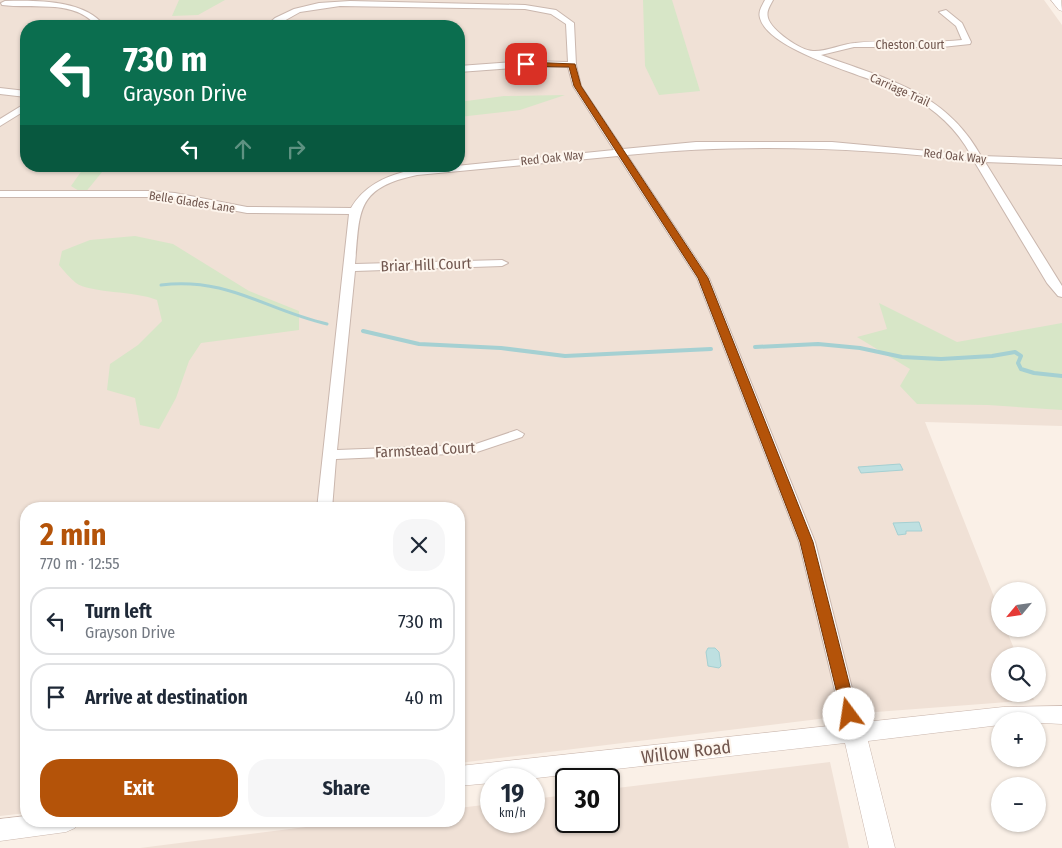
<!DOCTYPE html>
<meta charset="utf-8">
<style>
body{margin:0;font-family:"Fira Sans Condensed",sans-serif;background:#f6f6f7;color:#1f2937;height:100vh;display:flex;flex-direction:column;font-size:19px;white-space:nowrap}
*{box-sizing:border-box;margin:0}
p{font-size:16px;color:#747a83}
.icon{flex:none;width:28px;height:28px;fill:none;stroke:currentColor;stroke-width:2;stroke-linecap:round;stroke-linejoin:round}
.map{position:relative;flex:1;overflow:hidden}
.drawer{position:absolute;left:20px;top:502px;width:445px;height:325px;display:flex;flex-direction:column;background:#fff;border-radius:20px;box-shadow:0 1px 4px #0004}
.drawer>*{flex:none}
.guide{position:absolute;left:20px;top:20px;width:445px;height:152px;border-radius:20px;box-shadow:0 1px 4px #0004;background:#0b6e4f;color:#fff;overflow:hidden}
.needle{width:32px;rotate:241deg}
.fabs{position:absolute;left:991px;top:582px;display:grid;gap:10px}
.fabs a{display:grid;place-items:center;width:55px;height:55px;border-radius:50%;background:#fff;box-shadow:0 1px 4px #0004;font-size:25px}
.speed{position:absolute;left:480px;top:768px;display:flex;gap:10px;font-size:25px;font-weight:700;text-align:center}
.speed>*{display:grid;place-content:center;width:65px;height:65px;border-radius:50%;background:#fff;box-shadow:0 1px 4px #0004;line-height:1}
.speed small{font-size:12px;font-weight:400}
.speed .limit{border:2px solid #111;border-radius:8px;background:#fff;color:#111}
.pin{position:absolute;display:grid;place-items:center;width:42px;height:42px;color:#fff;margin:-21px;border-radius:10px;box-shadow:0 2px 8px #0006}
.me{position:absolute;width:55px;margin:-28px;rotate:346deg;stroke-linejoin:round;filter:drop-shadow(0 0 4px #0008)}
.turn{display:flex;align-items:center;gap:18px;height:105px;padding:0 20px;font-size:22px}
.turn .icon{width:65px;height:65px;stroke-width:2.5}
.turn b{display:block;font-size:35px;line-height:42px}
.lanes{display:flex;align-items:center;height:48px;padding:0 20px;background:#0003;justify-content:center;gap:25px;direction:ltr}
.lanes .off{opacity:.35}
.round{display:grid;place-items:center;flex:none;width:52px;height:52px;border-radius:20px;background:#f6f6f7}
.head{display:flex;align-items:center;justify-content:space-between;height:85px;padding:0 20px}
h1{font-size:30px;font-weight:700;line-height:38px;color:#b45309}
.action{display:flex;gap:10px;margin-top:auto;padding:10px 20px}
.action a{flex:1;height:58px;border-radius:20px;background:#b45309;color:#fff;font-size:20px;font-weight:700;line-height:58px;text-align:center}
.action a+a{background:#f6f6f7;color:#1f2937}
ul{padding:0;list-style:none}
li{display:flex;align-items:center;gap:15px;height:68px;margin:0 10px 8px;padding:0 10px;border:2px solid #e0e1e3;border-radius:20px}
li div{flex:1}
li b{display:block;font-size:19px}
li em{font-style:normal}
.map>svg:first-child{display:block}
.residential{fill:#f0e1d6;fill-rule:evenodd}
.green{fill:#d7e6c7}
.water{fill:#bee0e1;stroke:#a5d0d2}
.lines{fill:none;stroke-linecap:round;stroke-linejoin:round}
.stream-far1{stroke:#a5d0d2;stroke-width:3}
.stream{stroke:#a5d0d2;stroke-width:4}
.minor-casing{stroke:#cab7ae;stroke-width:2}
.tertiary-casing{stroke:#cab7ae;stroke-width:1}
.minor{fill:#fff;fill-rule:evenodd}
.tertiary{fill:#fff;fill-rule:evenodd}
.route{fill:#b45309;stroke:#753606}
.labels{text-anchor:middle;stroke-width:4;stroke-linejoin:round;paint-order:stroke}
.far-street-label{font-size:12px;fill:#70564e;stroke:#fdf5ed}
.street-label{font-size:15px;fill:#70564e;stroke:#fdf5ed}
.near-street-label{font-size:18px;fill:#70564e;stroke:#fdf5ed}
</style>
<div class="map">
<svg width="1062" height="848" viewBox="0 0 1062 848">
<rect width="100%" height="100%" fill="#faf0e7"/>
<g class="residential">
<path d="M0,0H1044L1062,25V426L925,422L1000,612V629H1006L1017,656H1000V694H1032L1034,700L876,712L459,763V509H26V813L0,816ZM26,26H459V166H26Z"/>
<path d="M830,762L849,848H140L354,821H459V808L491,804V821H534V799L566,795V821H609V789Z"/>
</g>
<g class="green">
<path d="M179,0H225L198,15L172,16Z"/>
<path d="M643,0H672L700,91L659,95L645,66Z"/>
<path d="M565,95L520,110L459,117V102L504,96Z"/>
<path d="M85,166H107L84,194L71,186Z"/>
<path d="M135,236L173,244L249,291L299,311V330L201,343L189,361L176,398L159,429L140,425L135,398L107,390L110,364L138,345L162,321L157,300C136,291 89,293 76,283C70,278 64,271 59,265L62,251L90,240Z"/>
<path d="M879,303L957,342L1062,323V410L988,405L917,404L900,386L910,369L857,337L887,329Z"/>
</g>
<g class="water">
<path d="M900,464L903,470L861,473L858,467Z"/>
<path d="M919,522L922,531H906V534L898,535L893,523Z"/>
<path d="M708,648H715L719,652L721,666L719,668L708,666L706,652Z"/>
</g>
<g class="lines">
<path class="stream-far1" d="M161,285C229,277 265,310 327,324"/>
<g class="stream">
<path d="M363,331L419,344L501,348L565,356L711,349"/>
<path d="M755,347L818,344L860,348L902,357L941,359L992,356L1015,352L1021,356L1018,363L1021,369L1034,373L1062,376"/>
</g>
<g class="minor-casing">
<g id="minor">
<path d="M765,0H773C770,6 766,11 768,18C771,30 801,51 813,51C826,52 841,44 855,43C890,39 926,44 962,40L956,26L939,12L946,10L962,23L971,42L970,44L942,47H854L821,55C886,79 945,91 981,156L1062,159V165L985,162L1062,286V297L1058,296L1047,283L974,161C857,147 745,143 627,155L709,278L815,542L863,732L860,737L854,739L848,737L845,732L799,542L697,278L618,156L417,175C355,188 360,211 355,264L502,260L508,263L502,266L355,271L337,450L473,445L517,430L524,434L522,437L474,453L336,459L332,509H317L349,214L247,213L175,199L150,197H0V191H150L175,193L247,207L351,208C364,186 384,177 407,171L614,150L573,86L568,67H526L459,72V66L526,61L568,62L566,24L551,14L525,9L340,6L300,12L275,26H266L275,18L294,9L319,3L350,1L525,5L556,10L574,23L576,65L581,86L623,149L696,142H832L971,155C956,128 936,110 909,95C877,78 769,53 760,18C758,11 762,6 765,0Z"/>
<path d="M5,1C35,0 79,0 100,21L97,26H89L92,21C69,0 31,9 2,5L1,3Z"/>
<path d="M0,88L26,91V97L0,94Z"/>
<path d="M26,103V110L0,126V119Z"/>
</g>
</g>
<g class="tertiary-casing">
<g id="tertiary">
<path d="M1051,0H1061L1062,11L1059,10Z"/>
<path d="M1062,706V724L1000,721V725L868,741L895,848H869L845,743L528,779H491V783L459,786V766L1003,707Z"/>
<path d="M26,816V821H78L75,828L66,832L0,841V819Z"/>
</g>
</g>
<use href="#minor" class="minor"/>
<use href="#tertiary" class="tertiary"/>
</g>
<path class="route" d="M526,62L575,64L581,86L708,278L813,542L857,714L854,718H844L842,714L800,542L698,278L574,86L569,67L523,66Z"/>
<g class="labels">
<g class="far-street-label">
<text x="910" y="49">Cheston Court</text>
<text transform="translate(900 90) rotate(24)" y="4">Carriage Trail</text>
<text transform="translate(955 156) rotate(6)" y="4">Red Oak Way</text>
<text transform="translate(552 158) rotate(-6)" y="4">Red Oak Way</text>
<text transform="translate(192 202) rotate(9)" y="4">Belle Glades Lane</text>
</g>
<g class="street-label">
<text transform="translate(426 265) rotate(-2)" y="5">Briar Hill Court</text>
<text transform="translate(425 450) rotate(-3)" y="5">Farmstead Court</text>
</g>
<g class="near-street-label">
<text transform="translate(686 752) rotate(-7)" y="6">Willow Road</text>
</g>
</g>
</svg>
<div class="fabs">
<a><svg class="needle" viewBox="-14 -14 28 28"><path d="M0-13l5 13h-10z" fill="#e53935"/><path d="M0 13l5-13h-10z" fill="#747a83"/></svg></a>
<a><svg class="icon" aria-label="search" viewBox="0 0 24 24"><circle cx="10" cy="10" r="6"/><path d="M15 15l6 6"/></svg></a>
<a>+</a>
<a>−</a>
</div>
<div class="speed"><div>19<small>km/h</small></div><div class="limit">30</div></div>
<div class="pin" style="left:526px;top:64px;background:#d93025"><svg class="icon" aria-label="arrive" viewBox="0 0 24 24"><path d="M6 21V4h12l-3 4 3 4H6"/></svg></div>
<svg class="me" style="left:849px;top:714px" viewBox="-20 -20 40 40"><circle r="19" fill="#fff"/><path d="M0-13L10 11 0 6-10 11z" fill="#b45309"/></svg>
<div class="guide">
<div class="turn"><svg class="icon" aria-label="left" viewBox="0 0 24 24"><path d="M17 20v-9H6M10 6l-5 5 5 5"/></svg><div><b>730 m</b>Grayson Drive</div></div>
<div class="lanes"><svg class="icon" aria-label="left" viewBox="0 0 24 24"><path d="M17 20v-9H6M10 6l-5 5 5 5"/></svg><svg class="icon off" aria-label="ahead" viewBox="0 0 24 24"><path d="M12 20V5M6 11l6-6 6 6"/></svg><svg class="icon off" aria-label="right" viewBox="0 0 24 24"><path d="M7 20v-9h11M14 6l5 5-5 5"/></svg></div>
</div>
<section class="drawer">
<div class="head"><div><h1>2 min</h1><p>770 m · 12:55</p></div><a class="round"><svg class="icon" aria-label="close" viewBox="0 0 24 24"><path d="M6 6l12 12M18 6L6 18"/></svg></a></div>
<ul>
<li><svg class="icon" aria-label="left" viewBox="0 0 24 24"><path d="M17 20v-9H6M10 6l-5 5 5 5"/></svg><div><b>Turn left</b><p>Grayson Drive</p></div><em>730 m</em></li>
<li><svg class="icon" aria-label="arrive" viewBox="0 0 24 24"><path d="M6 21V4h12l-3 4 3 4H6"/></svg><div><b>Arrive at destination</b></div><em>40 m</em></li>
</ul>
<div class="action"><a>Exit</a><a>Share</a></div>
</section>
</div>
